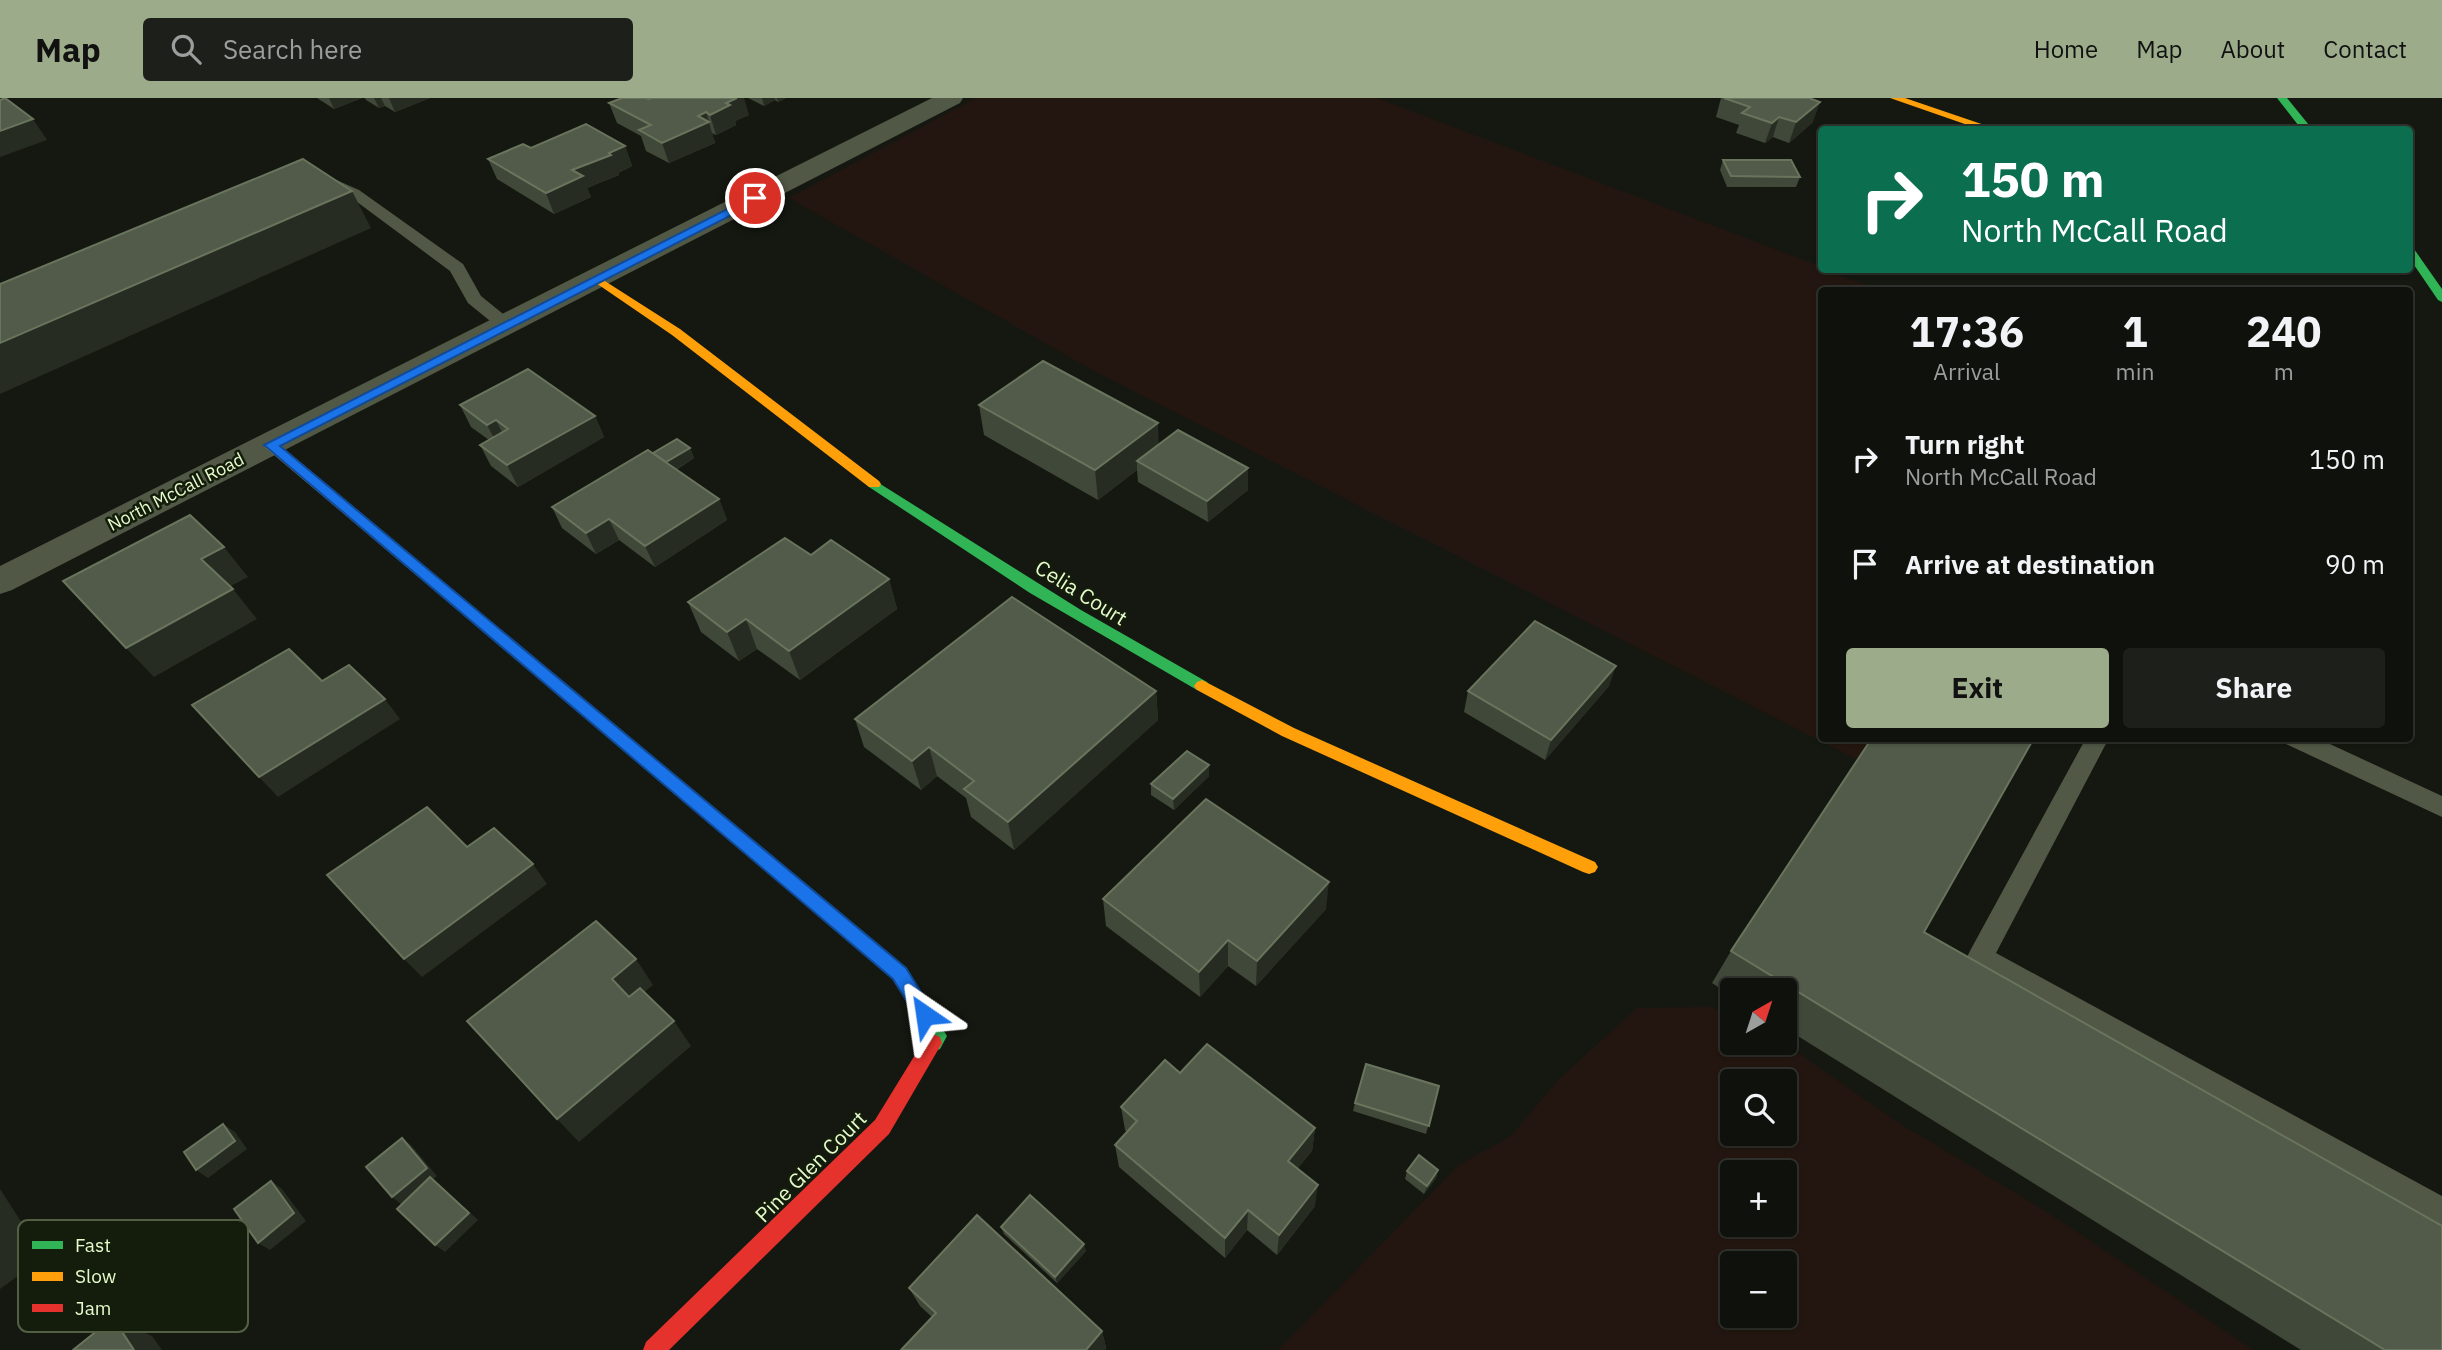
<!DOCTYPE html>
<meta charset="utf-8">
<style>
body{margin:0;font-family:"IBM Plex Sans",sans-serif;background:#1d201a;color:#f1f3f6;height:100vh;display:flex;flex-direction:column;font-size:26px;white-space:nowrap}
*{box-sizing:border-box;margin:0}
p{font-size:23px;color:#9b9e9d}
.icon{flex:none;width:38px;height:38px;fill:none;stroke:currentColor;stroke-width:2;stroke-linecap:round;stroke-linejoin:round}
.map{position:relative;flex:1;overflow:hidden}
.side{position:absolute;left:1818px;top:189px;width:595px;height:455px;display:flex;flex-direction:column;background:#0f120c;border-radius:7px;box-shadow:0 2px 5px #0004,0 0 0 2px #2f322d}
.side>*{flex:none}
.banner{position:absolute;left:1818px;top:28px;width:595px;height:147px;border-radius:7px;box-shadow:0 2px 5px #0004,0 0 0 2px #2f322d;background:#0b6e4f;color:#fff;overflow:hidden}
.needle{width:46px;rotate:39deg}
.controls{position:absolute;left:1720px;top:880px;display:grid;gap:14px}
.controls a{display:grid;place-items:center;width:77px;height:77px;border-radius:7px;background:#0f120c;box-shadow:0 2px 5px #0004,0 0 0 2px #2f322d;font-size:35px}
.pin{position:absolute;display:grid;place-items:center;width:60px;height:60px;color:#fff;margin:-30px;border:4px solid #fff;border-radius:50%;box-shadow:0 2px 7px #0007}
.me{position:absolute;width:77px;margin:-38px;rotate:328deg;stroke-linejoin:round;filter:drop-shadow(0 0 5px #0008)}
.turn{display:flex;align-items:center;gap:24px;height:147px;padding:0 28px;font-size:32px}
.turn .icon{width:91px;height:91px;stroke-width:2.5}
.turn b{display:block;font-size:49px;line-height:60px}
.eta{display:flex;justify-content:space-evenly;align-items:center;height:119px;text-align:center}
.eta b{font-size:42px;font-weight:700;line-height:49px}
.action{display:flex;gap:14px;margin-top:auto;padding:14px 28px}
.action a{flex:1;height:80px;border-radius:7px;background:#9cac8a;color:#111;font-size:28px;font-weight:700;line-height:80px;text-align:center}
.action a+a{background:#1d201a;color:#f1f3f6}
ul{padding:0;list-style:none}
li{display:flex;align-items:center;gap:21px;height:105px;padding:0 28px}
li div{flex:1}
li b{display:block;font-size:26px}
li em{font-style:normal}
header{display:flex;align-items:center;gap:42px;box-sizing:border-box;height:98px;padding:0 35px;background:#9cac8a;color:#111}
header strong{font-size:33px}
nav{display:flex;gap:38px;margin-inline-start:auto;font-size:24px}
.search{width:490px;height:63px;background:#1d201a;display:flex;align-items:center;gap:18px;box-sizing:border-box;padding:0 24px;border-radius:7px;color:#9b9e9d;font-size:26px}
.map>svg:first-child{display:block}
.green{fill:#231610;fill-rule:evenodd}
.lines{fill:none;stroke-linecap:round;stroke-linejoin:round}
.lane{fill:#515845;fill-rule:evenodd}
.street{fill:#515845;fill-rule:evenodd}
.fast{fill:#30b455;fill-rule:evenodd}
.slow{fill:#ff9f0a;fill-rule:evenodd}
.jam{fill:#e5322d;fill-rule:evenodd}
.wall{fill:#404839}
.shaded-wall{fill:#272c22}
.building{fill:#525b49;stroke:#69745d;stroke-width:2}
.route{fill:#1a73e8;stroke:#114b97;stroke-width:2}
.labels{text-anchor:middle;stroke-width:5;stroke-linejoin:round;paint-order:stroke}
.far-street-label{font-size:18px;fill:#e5fbcb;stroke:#141c0c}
.street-label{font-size:21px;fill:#e5fbcb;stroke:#141c0c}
.key{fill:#141c0c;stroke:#535f45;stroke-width:2}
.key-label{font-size:19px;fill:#e5fbcb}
</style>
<header>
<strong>Map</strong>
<div class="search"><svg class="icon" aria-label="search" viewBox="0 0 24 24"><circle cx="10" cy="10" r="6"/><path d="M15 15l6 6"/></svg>Search here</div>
<nav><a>Home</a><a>Map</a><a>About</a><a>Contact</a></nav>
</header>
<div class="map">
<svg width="2442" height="1252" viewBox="0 0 2442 1252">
<rect width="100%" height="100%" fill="#141810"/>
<g class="green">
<path d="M976,0H1377L1822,169V172L1883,192H1822V640L1887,641L1872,669L1096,274L789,100Z"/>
<path d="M1711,909L1732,920V945H1780L1798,955L1896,1023L2050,1116L2253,1252H1278L1459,1067L1511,1038L1559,981L1637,910ZM1732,984H1785V1036H1732ZM1732,1074H1785V1127H1732ZM1732,1166H1785V1218H1732Z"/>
</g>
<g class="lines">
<g class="lane">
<path d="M325,77L359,92L463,166L481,198L512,223L515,227L512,231H500L468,205L450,173L349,98L320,85L317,82L320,79Z"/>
<path d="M2086,640H2109L1996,855L2442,1098V1129L1971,867L1967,859L1971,851Z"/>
<path d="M2283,640H2317L2442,698V719L2286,646Z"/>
</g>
<path class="street" d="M932,0H963L960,5L12,492L0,496V468Z"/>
<g class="fast">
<path d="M2277,0H2287L2313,32H2302Z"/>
<path d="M2410,150L2414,151L2442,191V204L2438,202L2410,161Z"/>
<path d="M874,382L1081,512L1207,584L1210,588L1207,592H1197L1030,495L869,389L867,386L869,383Z"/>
<path d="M497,532L502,533L905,869L947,938L940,951L933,954L926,951L924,945L927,937L893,881L492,541L490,537Z"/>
</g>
<g class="slow">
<path d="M1890,0H1905L1999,32H1982Z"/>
<path d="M597,178L680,231L879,383L881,386L879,389H869L672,237L593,183V179Z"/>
<path d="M271,343L276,344L502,533L504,537L502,541H492L266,350L264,347Z"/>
<path d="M1202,582L1294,630L1595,764L1598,769L1595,774L1589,776L1583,774L1282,638L1197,592L1194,588L1197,584Z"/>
</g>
<path class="jam" d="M933,936L940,939L942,945L889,1036L669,1252H643L646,1244L875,1022L926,939Z"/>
</g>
<g class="wall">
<path d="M317,0H362L334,11Z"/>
<path d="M365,0H430L395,14L385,8L379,10L366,2Z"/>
<path d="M748,0H786L778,4L775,2L764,8Z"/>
<path d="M1721,0H1809L1813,24L1789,45L1773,39L1765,45L1736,35L1739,27L1716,19Z"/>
<path d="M648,1L749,17L735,23L736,27L716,37L712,35L715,45L669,65L646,53L641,38L617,25L609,5Z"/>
<path d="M625,48L632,68L618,75L619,77L587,90L591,99L554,116L497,81L488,61L531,50Z"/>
<path d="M1723,62L1800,79L1796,89H1727L1720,72Z"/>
<path d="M460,307L595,318L604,339L518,389L491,368L480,347L489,342L471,329Z"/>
<path d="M979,307L1159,346L1248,392L1208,424L1138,384L1137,372L1098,402L984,337Z"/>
<path d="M690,350L694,360L676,372L719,401L727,422L655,469L619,442L596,456L562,430L552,409L653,355Z"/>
<path d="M811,457L889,481L897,511L800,582L757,551L739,563L701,534L688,504Z"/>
<path d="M1609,588L1545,662L1464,614L1468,593Z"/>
<path d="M1156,593L1158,622L1014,752L971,719L966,700L937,678L921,692L864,649L855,621Z"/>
<path d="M1209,667V678L1174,712L1151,697V686Z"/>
<path d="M1103,801L1326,811L1256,888L1228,868L1200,899L1106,828Z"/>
<path d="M1924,834L2442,1252H2301L1785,930V892H1732V898L1712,885L1731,853Z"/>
<path d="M1180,975L1315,1030L1312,1053L1297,1071L1315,1108L1277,1157L1247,1132L1225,1160L1119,1069L1115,1047L1127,1034L1125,1032L1121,1009Z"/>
<path d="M1439,988L1426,1036L1353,1013L1355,1005Z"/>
<path d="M1438,1072L1436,1080L1424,1096L1405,1081L1407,1073Z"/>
<path d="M1001,1129L1086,1153L1057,1185L1004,1136Z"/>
<path d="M909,1190L1102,1233L1106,1250L1105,1252H901L932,1219L920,1208Z"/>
</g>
<g class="shaded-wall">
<path d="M329,0H362L334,11Z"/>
<path d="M374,0H381L385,8L379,10Z"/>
<path d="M389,0H430L395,14Z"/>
<path d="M737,0H744L749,17L735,23L736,27L716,37L710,17L726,5Z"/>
<path d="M762,0H775V2L764,8Z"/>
<path d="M777,0H786L778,4Z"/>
<path d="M1820,4L1813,24L1789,45L1796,24Z"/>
<path d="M706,14L715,45L669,65L662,45L698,18Z"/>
<path d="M1779,19L1773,39L1765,45L1772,25Z"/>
<path d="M33,21L47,42L0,59V33Z"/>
<path d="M625,48L632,68L618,75L619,77L587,90L591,99L554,116L546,95L572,72Z"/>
<path d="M352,93L371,130L0,296V245Z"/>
<path d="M595,318L604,339L518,389L507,367Z"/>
<path d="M496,322L507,344L498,348L487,327Z"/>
<path d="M1158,325L1159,355L1137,363V372L1098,402L1095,372Z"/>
<path d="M690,350L694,360L667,377L663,366Z"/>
<path d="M1248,370V392L1208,424L1207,403Z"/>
<path d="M719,401L727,422L655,469L645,448Z"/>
<path d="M609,421L619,442L596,456L586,435Z"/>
<path d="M224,449L248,479L225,491L201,461Z"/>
<path d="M889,481L897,511L800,582L789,553Z"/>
<path d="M233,491L257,521L154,579L126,550Z"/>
<path d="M746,521L757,551L739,563L727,534Z"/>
<path d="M1616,568L1609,588L1545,662L1551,642Z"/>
<path d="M1156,593L1158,622L1014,752L1008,724Z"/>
<path d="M385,601L400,621L278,699L259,679Z"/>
<path d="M929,649L937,678L921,692L912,663Z"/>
<path d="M1209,667V678L1174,712L1173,701Z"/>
<path d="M533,766L547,786L422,879L404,861Z"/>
<path d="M1329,784L1326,811L1256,888L1257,863Z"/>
<path d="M1228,842V868L1200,899L1199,874Z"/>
<path d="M636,861L653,887L630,906L612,881Z"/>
<path d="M674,923L691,948L579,1044L557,1021Z"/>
<path d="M223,1026L235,1034L247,1051L208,1080L196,1072Z"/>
<path d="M1315,1030L1312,1053L1286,1085L1288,1063Z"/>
<path d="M402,1040L412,1048L437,1078L433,1081L478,1122L445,1154L435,1147L402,1107L392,1099Z"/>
<path d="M1438,1072L1436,1080L1424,1096L1427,1088Z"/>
<path d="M271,1083L282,1091L306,1123L270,1152L258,1145Z"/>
<path d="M1318,1087L1315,1108L1277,1157L1279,1137Z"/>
<path d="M0,1091L44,1159L0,1191Z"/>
<path d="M1248,1112L1247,1132L1225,1160V1140Z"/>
<path d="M1084,1146L1086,1153L1057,1185L1055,1179Z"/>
<path d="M113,1220L152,1238L162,1252H134Z"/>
<path d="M1102,1233L1106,1250L1105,1252H1086Z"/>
</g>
<g class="building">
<path d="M5,0L33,21L0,33V2Z"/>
<path d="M622,0H646L648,1L652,0H737L726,5L730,7L710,17L706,14L698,18L709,24L662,45L639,32L651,27L609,5Z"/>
<path d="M1724,0H1809L1820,4L1796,24L1779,19L1772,25L1742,15L1750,9Z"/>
<path d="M586,26L625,48L609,55L611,57L572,72L583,78L546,95L488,61L523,46L531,50Z"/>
<path d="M303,61L352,93L0,245V186Z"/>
<path d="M1723,62H1791L1800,79L1731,78Z"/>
<path d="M1043,263L1158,325L1095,372L979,307Z"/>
<path d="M528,271L595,318L507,367L480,347L508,331L496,322L487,327L460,307Z"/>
<path d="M1178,332L1248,370L1207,403L1137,363Z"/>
<path d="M677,341L690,350L666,364L653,355Z"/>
<path d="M648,352L719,401L645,448L609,421L586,435L552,409Z"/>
<path d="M190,417L224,449L201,461L233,491L126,550L63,483Z"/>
<path d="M785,440L811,457L831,442L889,481L789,553L746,521L727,534L688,504Z"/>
<path d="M1012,499L1156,593L1008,724L964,691L974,683L929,649L912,663L855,621Z"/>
<path d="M1535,523L1616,568L1551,642L1468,593Z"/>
<path d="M289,551L322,583L349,567L385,601L259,679L192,607Z"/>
<path d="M1872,640H2034L1924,834L2442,1128V1252H2385L1731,853Z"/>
<path d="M1187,653L1209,667L1173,701L1151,686Z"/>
<path d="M1206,701L1329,784L1257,863L1228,842L1199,874L1103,801Z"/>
<path d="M427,709L467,749L494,730L533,766L404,861L327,777Z"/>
<path d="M596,823L636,861L612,881L629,899L640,890L674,923L557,1021L467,923Z"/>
<path d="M1207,946L1315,1030L1288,1063L1318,1087L1279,1137L1248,1112L1225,1140L1115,1047L1137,1023L1121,1009L1165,962L1180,975Z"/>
<path d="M1366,966L1439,988L1429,1028L1355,1005Z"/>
<path d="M223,1026L235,1043L196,1072L184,1054Z"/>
<path d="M402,1040L427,1070L392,1099L366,1069Z"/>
<path d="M1419,1057L1438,1072L1427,1088L1407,1073Z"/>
<path d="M430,1079L469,1115L435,1147L397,1111Z"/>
<path d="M271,1083L294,1115L258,1145L234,1111Z"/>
<path d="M1030,1097L1084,1146L1055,1179L1001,1129Z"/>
<path d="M977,1117L1102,1233L1086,1252H901L936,1215L909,1190Z"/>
<path d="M113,1220L134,1252H73Z"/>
</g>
<path class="route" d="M755,97L759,98V103L280,348L906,870L935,917L932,923L925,926L919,923L893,881L264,347Z"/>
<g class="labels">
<g class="far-street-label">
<text transform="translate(176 394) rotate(-27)" y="6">North McCall Road</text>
</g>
<g class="street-label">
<text transform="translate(1081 495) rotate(32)" y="7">Celia Court</text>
<text transform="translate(811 1069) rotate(-45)" y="7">Pine Glen Court</text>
</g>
</g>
<rect x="18" y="1122" width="230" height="112" rx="10" class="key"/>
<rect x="32" y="1143" width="31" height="8" fill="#30b455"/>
<rect x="32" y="1174" width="31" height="9" fill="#ff9f0a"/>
<rect x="32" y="1206" width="31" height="8" fill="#e5322d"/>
<g class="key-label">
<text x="75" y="1154">Fast</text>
<text x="75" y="1185">Slow</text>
<text x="75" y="1217">Jam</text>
</g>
</svg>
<div class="controls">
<a><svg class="needle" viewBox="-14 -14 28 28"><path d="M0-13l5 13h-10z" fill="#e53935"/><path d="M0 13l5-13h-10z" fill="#9b9e9d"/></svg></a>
<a><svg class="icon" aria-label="search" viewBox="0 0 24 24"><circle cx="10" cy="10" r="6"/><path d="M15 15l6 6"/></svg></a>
<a>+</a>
<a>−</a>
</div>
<div class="pin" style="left:755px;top:100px;background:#d93025"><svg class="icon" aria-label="arrive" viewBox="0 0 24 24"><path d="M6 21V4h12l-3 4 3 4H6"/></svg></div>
<svg class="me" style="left:925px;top:917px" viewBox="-20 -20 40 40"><path d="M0-17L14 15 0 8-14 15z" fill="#1a73e8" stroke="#fff" stroke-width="4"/></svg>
<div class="banner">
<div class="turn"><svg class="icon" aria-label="right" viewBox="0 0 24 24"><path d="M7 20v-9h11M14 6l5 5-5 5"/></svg><div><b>150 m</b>North McCall Road</div></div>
</div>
<section class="side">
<div class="eta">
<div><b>17:36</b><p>Arrival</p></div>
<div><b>1</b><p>min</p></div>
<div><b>240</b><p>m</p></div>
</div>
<ul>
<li><svg class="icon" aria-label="right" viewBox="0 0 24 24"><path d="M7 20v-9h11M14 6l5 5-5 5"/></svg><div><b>Turn right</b><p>North McCall Road</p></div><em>150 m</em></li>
<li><svg class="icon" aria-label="arrive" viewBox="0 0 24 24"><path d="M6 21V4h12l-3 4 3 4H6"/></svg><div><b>Arrive at destination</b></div><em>90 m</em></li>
</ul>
<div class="action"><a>Exit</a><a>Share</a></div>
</section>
</div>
